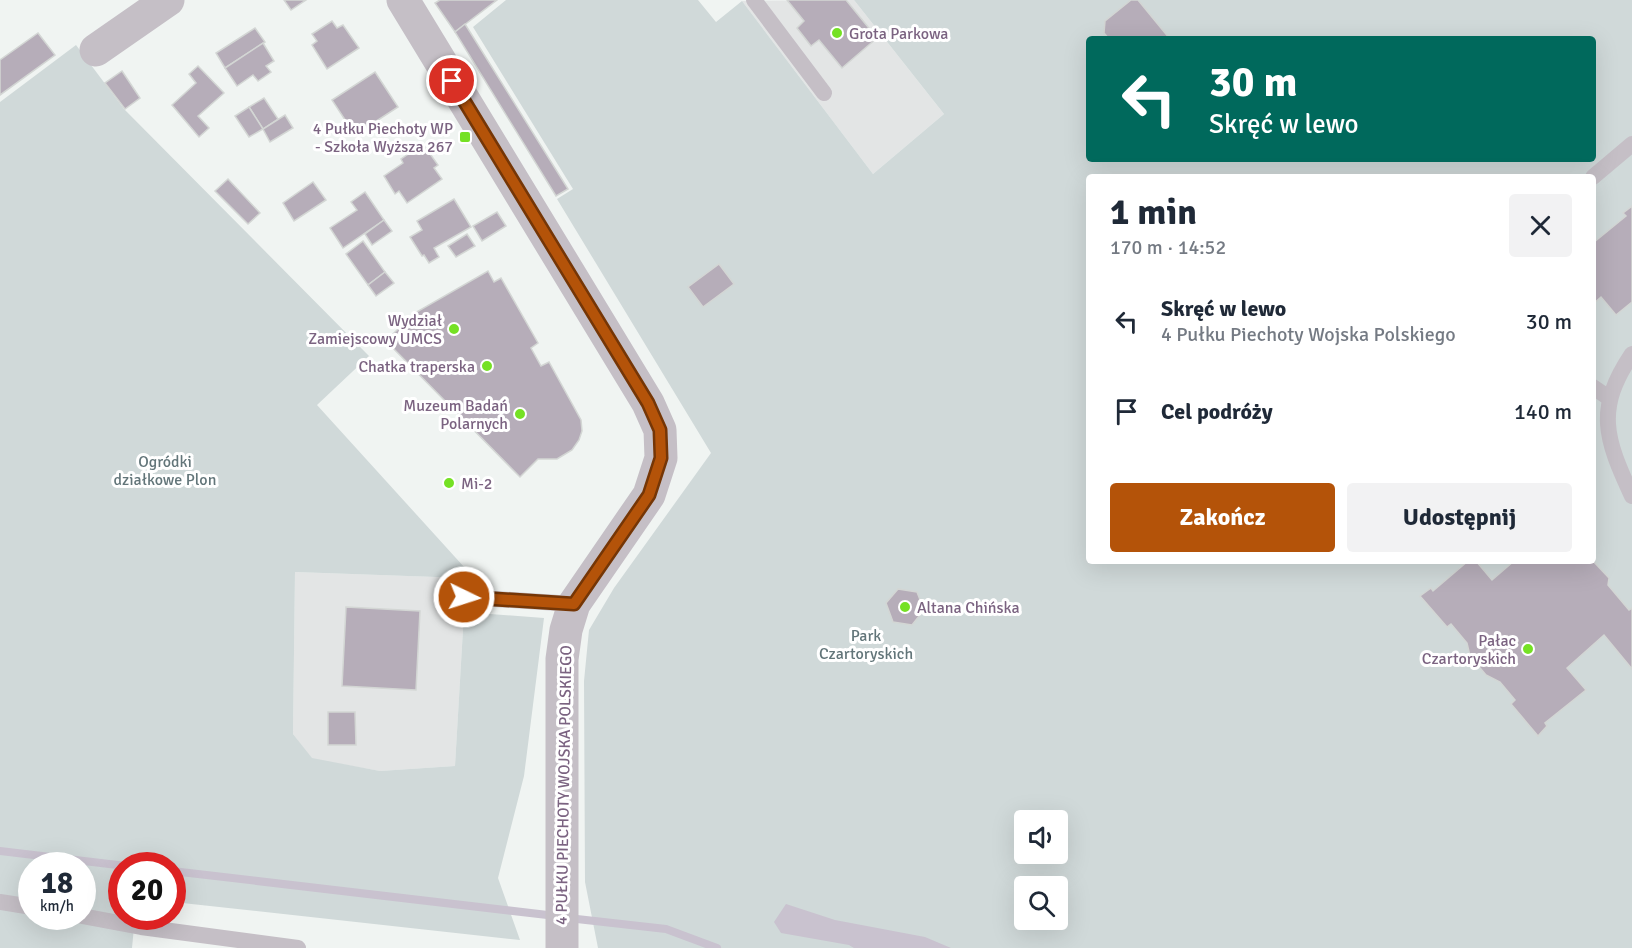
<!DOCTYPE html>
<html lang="pl">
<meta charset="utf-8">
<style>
body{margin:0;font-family:Signika,sans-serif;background:#f2f2f3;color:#1f2937;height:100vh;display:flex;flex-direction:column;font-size:22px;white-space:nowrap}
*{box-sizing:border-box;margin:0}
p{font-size:20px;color:#747a83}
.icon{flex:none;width:33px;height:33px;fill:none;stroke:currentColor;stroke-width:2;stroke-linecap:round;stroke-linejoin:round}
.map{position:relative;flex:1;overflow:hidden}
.panel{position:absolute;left:1086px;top:174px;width:510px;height:390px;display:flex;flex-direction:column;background:#fff;border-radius:6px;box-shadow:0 6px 24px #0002}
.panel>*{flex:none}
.top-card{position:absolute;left:1086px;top:36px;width:510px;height:126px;border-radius:6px;box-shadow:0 6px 24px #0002;background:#00695c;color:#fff;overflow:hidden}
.fabs{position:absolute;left:1014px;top:810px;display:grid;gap:12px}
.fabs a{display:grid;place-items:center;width:54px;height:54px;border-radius:6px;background:#fff;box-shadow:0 6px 24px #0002;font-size:30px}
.speed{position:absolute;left:18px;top:852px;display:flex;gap:12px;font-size:30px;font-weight:700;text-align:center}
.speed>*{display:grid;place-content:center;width:78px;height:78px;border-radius:50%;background:#fff;box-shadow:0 6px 24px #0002;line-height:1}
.speed small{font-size:15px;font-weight:400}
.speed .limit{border:9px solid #d22;background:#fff;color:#111}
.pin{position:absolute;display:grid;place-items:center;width:51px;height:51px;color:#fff;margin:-26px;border:3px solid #fff;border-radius:50%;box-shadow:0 2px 6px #0007}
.me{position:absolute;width:66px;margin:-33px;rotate:94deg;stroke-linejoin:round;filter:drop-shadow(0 0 4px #0008)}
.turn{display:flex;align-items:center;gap:21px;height:126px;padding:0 24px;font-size:27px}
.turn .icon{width:78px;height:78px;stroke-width:2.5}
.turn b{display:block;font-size:42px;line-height:51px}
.round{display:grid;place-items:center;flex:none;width:63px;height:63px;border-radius:6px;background:#f2f2f3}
.overview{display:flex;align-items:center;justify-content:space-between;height:102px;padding:0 24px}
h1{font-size:36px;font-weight:700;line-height:45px}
.button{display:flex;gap:12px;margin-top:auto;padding:12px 24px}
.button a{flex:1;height:69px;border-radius:6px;background:#b45309;color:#fff;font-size:24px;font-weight:700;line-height:69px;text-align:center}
.button a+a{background:#f2f2f3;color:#1f2937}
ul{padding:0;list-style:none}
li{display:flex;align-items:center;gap:18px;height:90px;padding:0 24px}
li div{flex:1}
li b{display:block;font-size:22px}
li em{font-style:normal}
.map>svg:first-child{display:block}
.built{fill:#e3e5e5}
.green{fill:#d0d9d9;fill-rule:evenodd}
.water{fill:#c9c2cf}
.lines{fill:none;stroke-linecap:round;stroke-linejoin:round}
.stream{stroke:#c9c2cf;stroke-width:8}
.building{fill:#b6adb9;stroke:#d3d6d4;stroke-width:1.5}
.service{stroke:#c5bfc6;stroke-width:16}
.minor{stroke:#c5bfc6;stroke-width:33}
.route-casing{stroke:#753606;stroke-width:15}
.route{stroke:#b45309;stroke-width:10}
.poi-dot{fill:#75e124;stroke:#fff;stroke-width:2}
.labels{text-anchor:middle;stroke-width:6;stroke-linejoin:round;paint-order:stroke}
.poi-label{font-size:16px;fill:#7b6381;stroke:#fff;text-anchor:end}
.park-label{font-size:16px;fill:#627579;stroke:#fff}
.street-label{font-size:16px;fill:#7b6381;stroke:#fff}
</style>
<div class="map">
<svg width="1632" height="948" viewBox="0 0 1632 948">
<rect width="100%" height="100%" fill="#f0f4f2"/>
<g class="built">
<path d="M854,0L944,114L873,174L742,1Z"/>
<path d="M295,572L464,578V612L455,766L380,771L312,759L293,734Z"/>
</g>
<g class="green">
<path d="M506,0H698L716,22L742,1L873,174L944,114L854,0H1632V948H598L585,882L584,681L589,630L614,588L711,453L557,199L573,189L473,27ZM1089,39H1593V159H1089ZM1089,177H1593V561H1089ZM1024,820H1058V854H1024ZM1024,886H1058V920H1024Z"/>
<path d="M76,45L124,109L369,356L317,405L465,568L464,578L295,572L293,734L312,758L380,771L455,766L464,612L544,618L524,776L498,878L520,940L173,902L172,866H122V916L135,917L132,948H0V102ZM32,866H82V916H32Z"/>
</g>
<path class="water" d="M786,904L835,920L925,937L951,948H854L849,945L781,933L774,922Z"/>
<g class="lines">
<g class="stream">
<path d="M0,851L126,866"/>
<path d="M172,871L556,916"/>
<path d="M568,918L666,929L717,948"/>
</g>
</g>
<g class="building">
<path d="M284,0H306L291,10Z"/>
<path d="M440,0H497L455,32L435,3Z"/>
<path d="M787,0H846L877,38L842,68L819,40L811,46L797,28L804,21Z"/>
<path d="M1131,0H1138L1170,39H1109L1104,33L1105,21Z"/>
<path d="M332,21L337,28L343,25L359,48L327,69L312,45L317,41L312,34Z"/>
<path d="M465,24L568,189L556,196L455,32Z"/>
<path d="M255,28L265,42L225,68L216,53Z"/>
<path d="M38,33L55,55L0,95V60Z"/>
<path d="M263,43L274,61L266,66L271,72L258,81L253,75L237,86L225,68Z"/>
<path d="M198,66L224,93L198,116L209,128L199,137L172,105L196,83L189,74Z"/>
<path d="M122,71L140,98L125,109L105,83Z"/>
<path d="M375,72L398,107L355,135L332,100Z"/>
<path d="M264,98L278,119L263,129L249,107Z"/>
<path d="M249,107L263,129L249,137L235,116Z"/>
<path d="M285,115L293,128L270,142L263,129Z"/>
<path d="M423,144L438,165L434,168L442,179L407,203L399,191L395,194L384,176L403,163L401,159Z"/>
<path d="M228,179L260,213L248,224L215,191Z"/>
<path d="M313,182L326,200L294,221L283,203Z"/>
<path d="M365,192L384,220L343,248L330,228L357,210L351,202Z"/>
<path d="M454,199L471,227L434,248L439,257L429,263L424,255L422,256L410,237L422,230L417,221Z"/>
<path d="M1632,206V302L1616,315L1601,297L1593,304V243L1626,216L1623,213Z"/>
<path d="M497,212L506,226L482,241L473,226Z"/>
<path d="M384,220L392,231L372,245L365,234Z"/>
<path d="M467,234L475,246L456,257L448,246Z"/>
<path d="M363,241L385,272L368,285L346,254Z"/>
<path d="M719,264L734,284L703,307L688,287Z"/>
<path d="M488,271L494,282L501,278L538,343L531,348L541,366L549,362L581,420L582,431L579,440L572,450L557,459H538L520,477L386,341L413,314Z"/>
<path d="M385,272L394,283L376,296L368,285Z"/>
<path d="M1468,561H1476L1492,580L1514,561H1593L1609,578L1608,585L1629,610L1632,608V669L1604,635L1567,668L1586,690L1545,723L1547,726L1538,736L1511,704L1515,700L1500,682L1486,675L1470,656L1467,643L1451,624L1447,627L1420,596L1431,588L1433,591Z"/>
<path d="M898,589L917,592L924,610L912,625L893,622L886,603Z"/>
<path d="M346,607L420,611L416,690L342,686Z"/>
<path d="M328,712H355L356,745H328Z"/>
</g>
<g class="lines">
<g class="service">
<path d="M754,0L824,93"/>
<path d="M1593,177L1632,144"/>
<path d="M1632,354C1595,409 1605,438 1632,496"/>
<path d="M1593,387L1609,398"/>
<path d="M464,597L574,604"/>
<path d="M0,902L32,907"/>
<path d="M82,916L141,927L298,948"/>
</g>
<g class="minor">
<path d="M403,0L648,403L660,430L661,458L649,495L574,604L566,630L562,659V948"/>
<path d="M96,50L168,0"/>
</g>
</g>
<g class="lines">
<g class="route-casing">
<path id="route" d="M452,81L648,403L660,430L661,458L649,495L574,604L464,597"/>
</g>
<use href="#route" class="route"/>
</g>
<g class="poi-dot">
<circle cx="837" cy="33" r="6"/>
<rect x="459" y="131" width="12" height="12" rx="3"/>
<circle cx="454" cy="329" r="6"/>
<circle cx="487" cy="366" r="6"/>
<circle cx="520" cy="414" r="6"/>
<circle cx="449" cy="483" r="6"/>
<circle cx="905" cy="607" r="6"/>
<circle cx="1528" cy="649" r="6"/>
</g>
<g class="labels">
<g class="poi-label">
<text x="849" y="39" text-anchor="start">Grota Parkowa</text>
<text x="453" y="134">4 Pułku Piechoty WP<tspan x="453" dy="18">- Szkoła Wyższa 267</tspan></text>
<text x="442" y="326">Wydział<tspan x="442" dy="18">Zamiejscowy UMCS</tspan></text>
<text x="475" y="372">Chatka traperska</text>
<text x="508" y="411">Muzeum Badań<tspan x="508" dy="18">Polarnych</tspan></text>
<text x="461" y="489" text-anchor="start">Mi-2</text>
<text x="917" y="613" text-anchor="start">Altana Chińska</text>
<text x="1516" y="646">Pałac<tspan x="1516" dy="18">Czartoryskich</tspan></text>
</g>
<g class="park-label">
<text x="165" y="467">Ogródki<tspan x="165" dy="18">działkowe Plon</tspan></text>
<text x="866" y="641">Park<tspan x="866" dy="18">Czartoryskich</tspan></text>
</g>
<g class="street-label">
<text transform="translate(563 785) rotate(-89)" y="6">4 PUŁKU PIECHOTY WOJSKA POLSKIEGO</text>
</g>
</g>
</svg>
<div class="fabs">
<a><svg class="icon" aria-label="sound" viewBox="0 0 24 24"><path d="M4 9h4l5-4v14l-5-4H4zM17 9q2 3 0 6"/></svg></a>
<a><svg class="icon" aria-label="search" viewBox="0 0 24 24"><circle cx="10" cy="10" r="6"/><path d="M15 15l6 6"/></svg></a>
</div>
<div class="speed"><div>18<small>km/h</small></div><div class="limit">20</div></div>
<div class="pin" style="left:452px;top:81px;background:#d93025"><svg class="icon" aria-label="arrive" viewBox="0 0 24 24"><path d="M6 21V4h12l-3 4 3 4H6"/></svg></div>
<svg class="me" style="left:464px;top:597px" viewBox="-20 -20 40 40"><circle r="17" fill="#b45309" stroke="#fff" stroke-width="3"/><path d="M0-11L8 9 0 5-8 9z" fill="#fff"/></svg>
<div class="top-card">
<div class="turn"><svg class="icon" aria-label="left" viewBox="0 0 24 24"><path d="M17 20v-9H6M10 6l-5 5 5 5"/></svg><div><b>30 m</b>Skręć w lewo</div></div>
</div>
<section class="panel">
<div class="overview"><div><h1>1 min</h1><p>170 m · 14:52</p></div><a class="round"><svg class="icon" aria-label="close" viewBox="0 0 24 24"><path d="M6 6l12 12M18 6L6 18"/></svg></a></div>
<ul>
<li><svg class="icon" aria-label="left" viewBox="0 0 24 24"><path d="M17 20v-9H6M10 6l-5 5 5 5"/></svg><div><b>Skręć w lewo</b><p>4 Pułku Piechoty Wojska Polskiego</p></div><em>30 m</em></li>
<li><svg class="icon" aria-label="arrive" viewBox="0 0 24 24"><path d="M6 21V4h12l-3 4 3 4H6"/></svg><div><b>Cel podróży</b></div><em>140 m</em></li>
</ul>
<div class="button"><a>Zakończ</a><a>Udostępnij</a></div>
</section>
</div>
